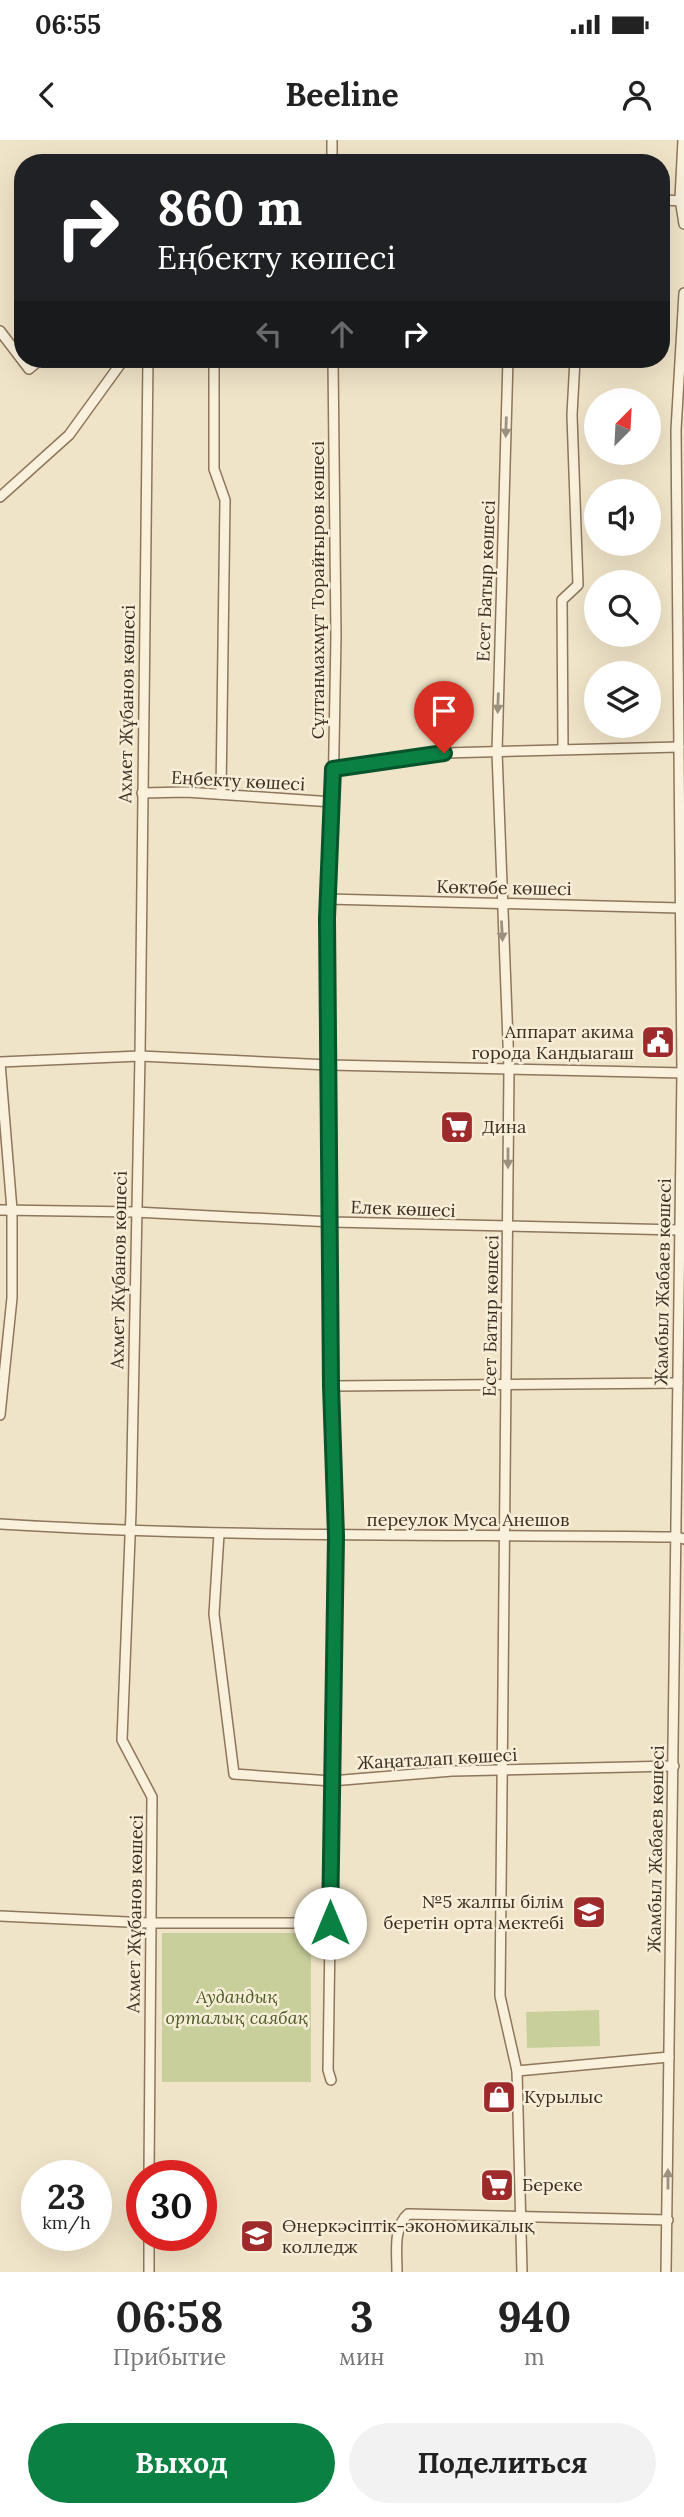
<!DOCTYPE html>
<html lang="ru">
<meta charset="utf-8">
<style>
body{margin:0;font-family:Lora,serif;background:#f2f2f2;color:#222;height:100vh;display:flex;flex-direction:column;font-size:26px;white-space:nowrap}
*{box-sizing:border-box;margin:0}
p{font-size:23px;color:#767676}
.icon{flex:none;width:38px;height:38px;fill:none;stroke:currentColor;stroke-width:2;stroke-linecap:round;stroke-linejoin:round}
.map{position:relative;height:2132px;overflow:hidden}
.panel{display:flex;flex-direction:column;background:#fff;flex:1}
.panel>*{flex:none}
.top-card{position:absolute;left:14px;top:14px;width:656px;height:214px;border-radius:28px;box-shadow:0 7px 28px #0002;background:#202124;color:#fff;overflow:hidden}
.needle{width:46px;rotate:24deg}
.buttons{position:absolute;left:584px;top:248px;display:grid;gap:14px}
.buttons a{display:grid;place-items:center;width:77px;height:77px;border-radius:50%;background:#fff;box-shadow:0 7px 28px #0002;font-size:35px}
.speed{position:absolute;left:21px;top:2020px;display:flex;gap:14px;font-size:35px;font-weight:700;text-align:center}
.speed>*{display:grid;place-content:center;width:91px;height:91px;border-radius:50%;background:#fff;box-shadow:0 7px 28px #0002;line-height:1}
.speed small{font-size:18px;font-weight:400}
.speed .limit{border:10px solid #d22;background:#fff;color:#111}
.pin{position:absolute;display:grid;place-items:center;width:60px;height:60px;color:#fff;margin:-72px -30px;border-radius:50% 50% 50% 0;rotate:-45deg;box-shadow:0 0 7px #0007}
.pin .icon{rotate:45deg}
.me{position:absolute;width:77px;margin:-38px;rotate:0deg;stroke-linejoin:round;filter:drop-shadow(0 0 5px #0008)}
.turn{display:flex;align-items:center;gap:24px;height:147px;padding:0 28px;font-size:32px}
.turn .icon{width:91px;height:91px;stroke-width:2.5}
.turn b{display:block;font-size:49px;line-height:60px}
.lanes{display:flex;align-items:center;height:66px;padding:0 28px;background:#0003;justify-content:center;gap:35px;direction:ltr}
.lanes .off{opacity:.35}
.eta{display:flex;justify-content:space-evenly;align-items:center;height:119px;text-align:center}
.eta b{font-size:42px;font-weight:800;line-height:49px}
.action{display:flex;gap:14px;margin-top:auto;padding:14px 28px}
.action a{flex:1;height:80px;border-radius:42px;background:#0b8043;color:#fff;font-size:28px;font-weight:800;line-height:80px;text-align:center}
.action a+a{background:#f2f2f2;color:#222}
.status{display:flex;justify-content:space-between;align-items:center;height:49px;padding:0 35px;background:#fff;direction:ltr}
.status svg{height:19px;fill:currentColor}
header{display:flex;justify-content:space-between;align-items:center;height:91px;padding:0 28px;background:#fff;font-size:32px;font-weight:800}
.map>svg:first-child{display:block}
.green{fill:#c9cf9b}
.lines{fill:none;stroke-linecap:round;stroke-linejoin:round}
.minor-casing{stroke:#8d765c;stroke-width:12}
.minor{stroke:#faf1dc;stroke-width:9}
.oneway{fill:#9c907e}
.route-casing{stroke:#07532c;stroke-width:18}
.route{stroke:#0b8043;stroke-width:12}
.labels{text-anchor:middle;stroke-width:5;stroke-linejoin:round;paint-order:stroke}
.street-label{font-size:18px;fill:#3d2e20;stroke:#f7eed8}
.poi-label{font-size:18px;fill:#3d2e20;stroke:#f7eed8;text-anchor:start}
.park-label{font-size:18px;font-style:italic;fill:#4d5a26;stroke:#f7eed8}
</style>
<div class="status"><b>06:55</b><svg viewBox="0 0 49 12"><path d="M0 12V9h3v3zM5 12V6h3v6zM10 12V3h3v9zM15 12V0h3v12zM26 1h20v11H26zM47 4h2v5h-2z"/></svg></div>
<header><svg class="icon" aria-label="back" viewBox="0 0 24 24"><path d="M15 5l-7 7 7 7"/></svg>Beeline<svg class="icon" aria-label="person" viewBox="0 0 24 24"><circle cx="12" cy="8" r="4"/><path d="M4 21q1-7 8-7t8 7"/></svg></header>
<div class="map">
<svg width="684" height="2132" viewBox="0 0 684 2132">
<rect width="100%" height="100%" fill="#f0e4c8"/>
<g class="green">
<rect x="162" y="1793" width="149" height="149"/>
<path d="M599,1870L600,1906L527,1908L526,1872Z"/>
</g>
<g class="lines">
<g class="minor-casing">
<g id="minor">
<path d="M683,0L680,59L684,84"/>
<path d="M332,23V0"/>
<path d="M662,60L684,61"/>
<path d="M0,191L29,229L41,219"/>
<path d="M148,219L140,916L131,1372L122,1600L152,1657L149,2035"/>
<path d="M214,219V329L225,360L221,654"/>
<path d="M508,219L497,612L509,929L500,1856L517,1931L522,2132"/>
<path d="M0,357L69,295L124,219"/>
<path d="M563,609L562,460L578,445L572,275L575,219"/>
<path d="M333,629L444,613L679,607"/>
<path d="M142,653L186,652L333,662"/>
<path d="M327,759L680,768"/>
<path d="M0,922L140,916L329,925L684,933"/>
<path d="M0,923L12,1070V1158L0,1275"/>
<path d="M0,1070L135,1072L332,1082L679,1090"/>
<path d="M331,1246L678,1243"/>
<path d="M0,1384C225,1398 451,1394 676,1397L684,1399"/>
<path d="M219,1394L214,1474L234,1634L331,1641L452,1631L674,1626"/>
<path d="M0,1776L149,1783H330"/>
<path d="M517,1931L669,1917"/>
<path d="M331,1940L328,1930L336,1396L331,1246L327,778L333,662L336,496L333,219"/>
<path d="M149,2132V2095"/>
<path d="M397,2132C397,2113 393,2087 408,2074L668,2080"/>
<path d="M666,2132L682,932L676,290L684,153"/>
</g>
</g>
<use href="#minor" class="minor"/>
</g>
<defs><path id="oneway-solid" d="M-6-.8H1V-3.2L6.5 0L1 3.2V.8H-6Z" transform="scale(1.75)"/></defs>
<g class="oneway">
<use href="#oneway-solid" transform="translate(506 287) rotate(92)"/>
<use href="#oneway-solid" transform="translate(498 563) rotate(92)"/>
<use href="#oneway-solid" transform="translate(502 791) rotate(87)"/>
<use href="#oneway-solid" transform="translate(508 1018) rotate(90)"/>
<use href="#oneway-solid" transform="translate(668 2039) rotate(-90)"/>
</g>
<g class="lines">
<g class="route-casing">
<path id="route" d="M330,1783L336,1396L331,1246L327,778L333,629L444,613"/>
</g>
<use href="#route" class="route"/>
</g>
<defs>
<g id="civic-square" transform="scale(1.75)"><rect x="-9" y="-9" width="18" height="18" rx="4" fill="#9e2a2b" stroke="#f7eed8"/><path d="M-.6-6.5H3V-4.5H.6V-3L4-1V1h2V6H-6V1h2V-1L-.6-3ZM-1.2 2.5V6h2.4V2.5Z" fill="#fff"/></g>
<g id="supermarket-square" transform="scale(1.75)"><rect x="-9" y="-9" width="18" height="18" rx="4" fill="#9e2a2b" stroke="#f7eed8"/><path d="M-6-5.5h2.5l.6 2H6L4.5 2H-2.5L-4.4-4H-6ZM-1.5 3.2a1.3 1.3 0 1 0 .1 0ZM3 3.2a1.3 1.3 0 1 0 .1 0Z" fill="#fff"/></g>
<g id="school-square" transform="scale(1.75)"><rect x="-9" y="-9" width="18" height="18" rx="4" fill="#9e2a2b" stroke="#f7eed8"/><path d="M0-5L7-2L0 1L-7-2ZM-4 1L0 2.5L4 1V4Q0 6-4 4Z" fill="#fff"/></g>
<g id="shop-square" transform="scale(1.75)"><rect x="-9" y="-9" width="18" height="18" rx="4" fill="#9e2a2b" stroke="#f7eed8"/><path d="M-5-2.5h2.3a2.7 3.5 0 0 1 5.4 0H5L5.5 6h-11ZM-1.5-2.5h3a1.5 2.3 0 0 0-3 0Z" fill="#fff"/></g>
<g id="university-square" transform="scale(1.75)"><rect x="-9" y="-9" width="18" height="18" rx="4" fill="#9e2a2b" stroke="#f7eed8"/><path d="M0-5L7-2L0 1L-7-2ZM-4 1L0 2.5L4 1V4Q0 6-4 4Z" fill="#fff"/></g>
</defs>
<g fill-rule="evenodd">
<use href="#civic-square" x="658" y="902"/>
<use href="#supermarket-square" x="457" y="987"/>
<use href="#school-square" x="589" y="1772"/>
<use href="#shop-square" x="499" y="1957"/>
<use href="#supermarket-square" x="497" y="2045"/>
<use href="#university-square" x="257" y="2096"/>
</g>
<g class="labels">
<g class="street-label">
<text transform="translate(486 441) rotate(-88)" y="6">Есет Батыр көшесі</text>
<text transform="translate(318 450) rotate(-90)" y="6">Сұлтанмахмұт Торайғыров көшесі</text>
<text transform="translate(127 564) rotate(-89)" y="6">Ахмет Жұбанов көшесі</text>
<text transform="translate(238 641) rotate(3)" y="6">Еңбекту көшесі</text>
<text transform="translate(504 748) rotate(1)" y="6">Көктөбе көшесі</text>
<text transform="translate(403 1069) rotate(2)" y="6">Елек көшесі</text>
<text transform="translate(119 1130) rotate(-89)" y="6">Ахмет Жұбанов көшесі</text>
<text transform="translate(663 1142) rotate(-89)" y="6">Жамбыл Жабаев көшесі</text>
<text transform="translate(491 1176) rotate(-89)" y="6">Есет Батыр көшесі</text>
<text x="468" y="1386">переулок Муса Анешов</text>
<text transform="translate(437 1619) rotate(-3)" y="6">Жаңаталап көшесі</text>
<text transform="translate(656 1709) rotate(-89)" y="6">Жамбыл Жабаев көшесі</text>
<text transform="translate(135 1774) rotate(-89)" y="6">Ахмет Жұбанов көшесі</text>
</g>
<g class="poi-label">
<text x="634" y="898" text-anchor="end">Аппарат акима<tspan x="634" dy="21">города Кандыагаш</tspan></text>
<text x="482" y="993">Дина</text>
<text x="564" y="1768" text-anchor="end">№5 жалпы білім<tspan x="564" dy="21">беретін орта мектебі</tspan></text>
<text x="524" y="1963">Курылыс</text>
<text x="522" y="2051">Береке</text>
<text x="282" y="2092">Өнеркәсіптік-экономикалық<tspan x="282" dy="21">колледж</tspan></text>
</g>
<g class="park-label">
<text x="237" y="1863">Аудандық<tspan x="237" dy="21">орталық саябақ</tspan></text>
</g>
</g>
</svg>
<div class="buttons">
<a><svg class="needle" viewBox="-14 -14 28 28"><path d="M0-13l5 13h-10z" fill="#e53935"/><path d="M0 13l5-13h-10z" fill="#767676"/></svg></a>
<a><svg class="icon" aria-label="sound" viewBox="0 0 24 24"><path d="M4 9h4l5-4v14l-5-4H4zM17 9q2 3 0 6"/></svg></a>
<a><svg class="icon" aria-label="search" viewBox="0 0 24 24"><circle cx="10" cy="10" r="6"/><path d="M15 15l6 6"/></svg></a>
<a><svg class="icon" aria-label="layers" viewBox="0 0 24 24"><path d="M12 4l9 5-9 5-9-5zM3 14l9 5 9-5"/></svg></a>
</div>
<div class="speed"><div>23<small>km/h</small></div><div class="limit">30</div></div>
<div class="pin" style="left:444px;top:613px;background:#d93025"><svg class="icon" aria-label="arrive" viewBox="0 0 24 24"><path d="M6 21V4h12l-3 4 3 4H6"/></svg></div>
<svg class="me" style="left:330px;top:1783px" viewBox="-20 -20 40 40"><circle r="19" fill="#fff"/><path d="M0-13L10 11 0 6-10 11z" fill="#0b8043"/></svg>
<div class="top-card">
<div class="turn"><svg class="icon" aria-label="right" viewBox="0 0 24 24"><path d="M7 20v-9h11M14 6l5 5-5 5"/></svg><div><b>860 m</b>Еңбекту көшесі</div></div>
<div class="lanes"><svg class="icon off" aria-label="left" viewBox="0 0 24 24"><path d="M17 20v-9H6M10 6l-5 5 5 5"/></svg><svg class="icon off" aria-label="ahead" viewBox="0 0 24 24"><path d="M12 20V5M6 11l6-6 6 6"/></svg><svg class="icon" aria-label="right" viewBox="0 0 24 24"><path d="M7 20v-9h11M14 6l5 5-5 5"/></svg></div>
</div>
</div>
<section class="panel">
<div class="eta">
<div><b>06:58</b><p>Прибытие</p></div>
<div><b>3</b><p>мин</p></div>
<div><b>940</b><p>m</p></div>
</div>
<div class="action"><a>Выход</a><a>Поделиться</a></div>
</section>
